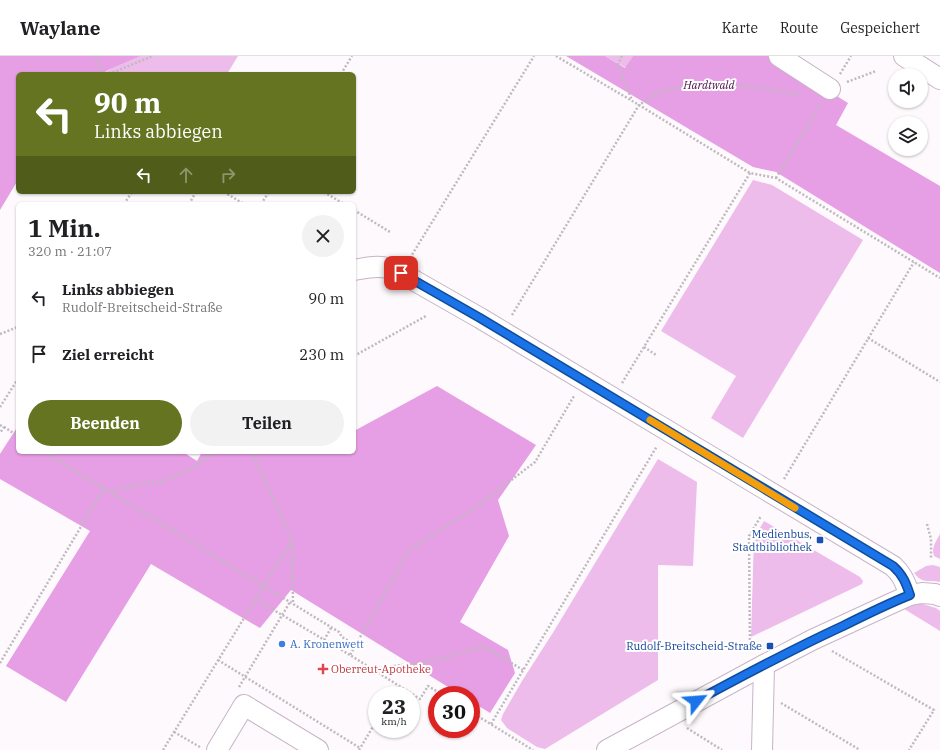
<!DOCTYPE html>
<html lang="de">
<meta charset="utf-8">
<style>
body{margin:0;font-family:"IBM Plex Serif",serif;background:#f2f2f2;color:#202124;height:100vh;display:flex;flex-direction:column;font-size:15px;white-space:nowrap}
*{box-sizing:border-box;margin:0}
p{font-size:13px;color:#757577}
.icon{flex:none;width:22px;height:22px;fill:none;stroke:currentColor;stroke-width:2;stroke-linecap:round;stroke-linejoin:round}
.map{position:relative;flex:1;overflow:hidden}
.panel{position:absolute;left:16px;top:146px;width:340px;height:252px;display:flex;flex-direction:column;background:#fff;border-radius:6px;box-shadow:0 1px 3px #0004}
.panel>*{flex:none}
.banner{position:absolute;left:16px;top:16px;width:340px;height:122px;border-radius:6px;box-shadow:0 1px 3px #0004;background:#647421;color:#fff;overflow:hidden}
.tools{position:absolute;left:888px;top:12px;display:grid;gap:8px}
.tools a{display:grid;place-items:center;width:40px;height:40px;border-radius:50%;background:#fff;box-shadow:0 1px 3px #0004;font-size:20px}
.speed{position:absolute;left:368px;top:630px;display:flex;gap:8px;font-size:20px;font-weight:700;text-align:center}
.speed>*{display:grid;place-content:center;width:52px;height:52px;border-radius:50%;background:#fff;box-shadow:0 1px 3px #0004;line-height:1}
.speed small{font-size:10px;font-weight:400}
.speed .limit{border:6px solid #d22;background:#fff;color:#111}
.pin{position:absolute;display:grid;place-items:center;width:34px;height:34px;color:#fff;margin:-17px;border-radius:8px;box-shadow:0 2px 6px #0006}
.me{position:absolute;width:44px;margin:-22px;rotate:62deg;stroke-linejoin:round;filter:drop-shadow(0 0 3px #0008)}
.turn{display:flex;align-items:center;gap:14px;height:84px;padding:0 12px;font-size:18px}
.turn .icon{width:52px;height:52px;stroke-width:2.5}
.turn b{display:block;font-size:28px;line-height:34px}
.lanes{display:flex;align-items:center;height:38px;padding:0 12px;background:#0003;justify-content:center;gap:20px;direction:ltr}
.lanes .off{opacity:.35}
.round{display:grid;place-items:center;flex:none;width:42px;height:42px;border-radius:21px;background:#f2f2f2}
.head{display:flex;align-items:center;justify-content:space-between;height:68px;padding:0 12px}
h1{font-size:24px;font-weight:700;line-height:30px}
.button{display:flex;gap:8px;margin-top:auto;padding:8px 12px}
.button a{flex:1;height:46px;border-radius:24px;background:#647421;color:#fff;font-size:16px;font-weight:700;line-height:46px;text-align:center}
.button a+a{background:#f2f2f2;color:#202124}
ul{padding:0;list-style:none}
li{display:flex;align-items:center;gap:12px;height:56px;padding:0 12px}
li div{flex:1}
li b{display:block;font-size:15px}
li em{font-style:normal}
header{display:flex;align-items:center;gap:24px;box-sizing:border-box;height:56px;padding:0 20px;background:#fff;border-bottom:1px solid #e0e0e0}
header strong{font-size:19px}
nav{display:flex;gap:22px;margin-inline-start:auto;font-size:14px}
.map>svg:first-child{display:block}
.green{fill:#edbceb}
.forest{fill:#e69ee5}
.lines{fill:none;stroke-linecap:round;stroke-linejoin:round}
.minor-casing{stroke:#c8b4c7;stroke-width:22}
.path{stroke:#bfbabf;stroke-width:2.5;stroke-dasharray:2 2;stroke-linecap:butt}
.minor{stroke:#fff;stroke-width:20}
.route-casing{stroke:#114b97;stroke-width:10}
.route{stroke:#1a73e8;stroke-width:7}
.slow{stroke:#f59e0b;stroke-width:7}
.transit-dot{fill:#1a4fb4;stroke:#fff;stroke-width:1.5}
.shop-dot{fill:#3f7fe0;stroke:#fff;stroke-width:1.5}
.health-dot{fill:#e0444e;stroke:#fff;stroke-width:1.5}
.labels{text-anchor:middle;stroke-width:4;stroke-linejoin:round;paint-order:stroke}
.park-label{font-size:11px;font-style:italic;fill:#4c0b4d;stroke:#fff}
.transit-label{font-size:11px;fill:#164399;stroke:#fff;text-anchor:end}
.shop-label{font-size:11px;fill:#366cbe;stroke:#fff;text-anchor:start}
.health-label{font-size:11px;fill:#be3a42;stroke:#fff;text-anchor:start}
</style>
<header>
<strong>Waylane</strong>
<nav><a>Karte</a><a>Route</a><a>Gespeichert</a></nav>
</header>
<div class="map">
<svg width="940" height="694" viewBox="0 0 940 694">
<rect width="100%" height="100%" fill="#fdf9fd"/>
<g class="green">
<path d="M141,0H238L227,18H103L110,13Z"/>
<path d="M605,0H633L626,12Z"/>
<path d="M753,124L772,129L863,184L743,382L711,362L736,320L661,275Z"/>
<path d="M658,403L697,426L693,510L658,509V624L545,693L537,691L507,672L501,664L503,658L522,625L554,575Z"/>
<path d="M764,465L860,521L863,525L862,528L751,581L754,482Z"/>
<path d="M940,478V503L934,500C931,491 936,486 940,478Z"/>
<path d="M933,509L940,511V526C927,523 924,529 914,517L926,510Z"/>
<path d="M919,547L936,552L940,555V575L901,551Z"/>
</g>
<g class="forest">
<path d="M0,0H141L108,14L102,18H18V124L0,154Z"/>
<path d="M566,0H605L625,12L633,0H772L848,47L836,69L940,130V217L776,116L753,111Z"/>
<path d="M437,330L536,389L498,444L509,480L460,566L508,594L515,617L490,657L471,645V639H461L291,534L260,572L151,508L66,646L6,610L90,475L0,423V398L18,370V396H183L197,405L202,396H354V375Z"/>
</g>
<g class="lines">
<g class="minor-casing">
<g id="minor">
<path d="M779,0L830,33"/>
<path d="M904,0L940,23"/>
<path d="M354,214C365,212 377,209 388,212C392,213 396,215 401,217L480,262L893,510C903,519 905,527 910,539"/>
<path d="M217,694L244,649L318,694"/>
<path d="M607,694L764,609L812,584L890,548L910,539L922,537L935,538L940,540"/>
<path d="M762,694L764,609"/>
</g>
</g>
<g class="path">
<path d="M95,0L104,18"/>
<path d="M556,0L639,49L750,117L776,122L940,222"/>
<path d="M622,0L618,8L621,19L632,44"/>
<path d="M109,18L153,0"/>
<path d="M341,18L352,0"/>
<path d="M840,18L851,0"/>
<path d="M847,26L876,15"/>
<path d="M776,122L821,48"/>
<path d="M224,136L244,148"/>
<path d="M324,136L344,148"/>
<path d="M124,148L132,136"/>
<path d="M189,148L196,136"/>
<path d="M261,148L269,136"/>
<path d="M354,154L390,176"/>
<path d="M410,202L534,0"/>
<path d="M512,259L639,49C644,46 649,42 654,39C665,34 678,31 690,30C727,26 760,32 797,38L801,37"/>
<path d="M0,278L18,271"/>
<path d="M868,282L940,326"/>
<path d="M644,291L656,299"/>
<path d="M354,300L426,260"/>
<path d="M622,327L750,117"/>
<path d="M0,351L18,323"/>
<path d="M0,369L4,371L0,377"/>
<path d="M4,371L18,380"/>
<path d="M44,396L339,576L342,581L355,589"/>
<path d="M784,423L914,206"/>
<path d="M109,436L131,430L163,425L190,414L215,396"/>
<path d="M927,468L931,483V502"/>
<path d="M292,484L293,548"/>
<path d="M255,543L350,599"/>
<path d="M324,584L331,572"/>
<path d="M832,595L934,654L909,694"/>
<path d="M750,596L749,480L761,460"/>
<path d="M218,604L360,692"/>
<path d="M0,607L104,432"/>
<path d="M370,613L417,607L444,602L476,592L485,591L523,614"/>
<path d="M239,631L290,546"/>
<path d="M392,639L397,630"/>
<path d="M443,639L428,630L420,643L350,599L410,493L472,454L535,406L574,340"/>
<path d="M781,647L860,694"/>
<path d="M471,656L533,694"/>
<path d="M491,668L657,390"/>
<path d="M687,672L722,694"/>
<path d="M174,676L200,691"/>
<path d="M163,694L292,484L252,396"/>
<path d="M359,694L377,664"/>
</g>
<use href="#minor" class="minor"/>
</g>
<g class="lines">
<g class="route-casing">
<path id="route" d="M401,217L480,262L893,510C903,519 906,527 910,539C887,548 865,559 843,570C793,593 744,619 696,645"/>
</g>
<use href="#route" class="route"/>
<path class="slow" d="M650,364L795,452"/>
</g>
<g class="transit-dot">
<rect x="816" y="480" width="8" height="8" rx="2"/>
<rect x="766" y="586" width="8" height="8" rx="2"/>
</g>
<circle class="shop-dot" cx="282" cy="588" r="4"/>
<path class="health-dot" d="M321 607h4v4h4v4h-4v4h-4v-4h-4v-4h4z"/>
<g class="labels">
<g class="park-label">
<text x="709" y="33">Hardtwald</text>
</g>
<g class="transit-label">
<text x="812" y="482">Medienbus,<tspan x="812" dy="13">Stadtbibliothek</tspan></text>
<text x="762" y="594">Rudolf-Breitscheid-Straße</text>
</g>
<g class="shop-label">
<text x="290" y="592">A. Kronenwett</text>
</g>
<g class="health-label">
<text x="331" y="617">Oberreut-Apotheke</text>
</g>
</g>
</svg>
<div class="tools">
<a><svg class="icon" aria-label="sound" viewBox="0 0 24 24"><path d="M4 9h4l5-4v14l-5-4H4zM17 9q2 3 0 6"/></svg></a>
<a><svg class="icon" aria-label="layers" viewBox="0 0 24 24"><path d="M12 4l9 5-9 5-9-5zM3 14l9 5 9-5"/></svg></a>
</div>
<div class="speed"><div>23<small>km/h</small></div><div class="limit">30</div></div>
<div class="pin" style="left:401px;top:217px;background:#d93025"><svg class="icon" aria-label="arrive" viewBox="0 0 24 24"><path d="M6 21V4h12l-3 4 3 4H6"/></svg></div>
<svg class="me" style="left:696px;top:645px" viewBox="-20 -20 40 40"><path d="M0-17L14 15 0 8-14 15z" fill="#1a73e8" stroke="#fff" stroke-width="4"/></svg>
<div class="banner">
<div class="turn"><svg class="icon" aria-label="left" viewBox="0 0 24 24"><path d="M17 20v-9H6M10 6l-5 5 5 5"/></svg><div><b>90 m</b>Links abbiegen</div></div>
<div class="lanes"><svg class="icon" aria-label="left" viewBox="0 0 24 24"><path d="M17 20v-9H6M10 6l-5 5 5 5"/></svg><svg class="icon off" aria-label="ahead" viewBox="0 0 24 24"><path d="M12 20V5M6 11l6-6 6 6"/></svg><svg class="icon off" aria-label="right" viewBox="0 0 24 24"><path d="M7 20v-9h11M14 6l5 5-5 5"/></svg></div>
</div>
<section class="panel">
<div class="head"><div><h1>1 Min.</h1><p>320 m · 21:07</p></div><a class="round"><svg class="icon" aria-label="close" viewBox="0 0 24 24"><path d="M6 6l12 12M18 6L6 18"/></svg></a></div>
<ul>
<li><svg class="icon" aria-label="left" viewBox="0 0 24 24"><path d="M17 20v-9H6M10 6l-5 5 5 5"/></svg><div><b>Links abbiegen</b><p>Rudolf-Breitscheid-Straße</p></div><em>90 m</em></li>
<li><svg class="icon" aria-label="arrive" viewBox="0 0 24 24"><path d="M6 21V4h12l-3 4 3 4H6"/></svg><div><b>Ziel erreicht</b></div><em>230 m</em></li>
</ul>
<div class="button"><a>Beenden</a><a>Teilen</a></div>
</section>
</div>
